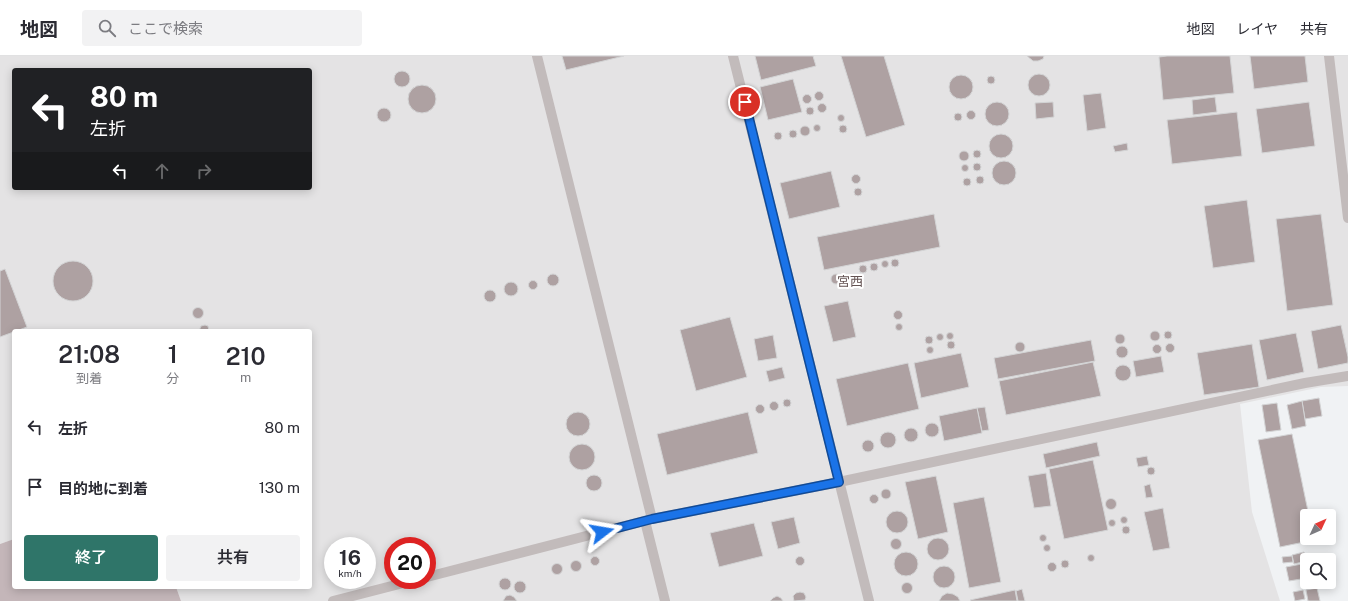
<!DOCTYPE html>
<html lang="ja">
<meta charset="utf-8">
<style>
body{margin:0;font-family:"Public Sans","Noto Sans JP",sans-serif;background:#f2f2f3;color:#2b2b33;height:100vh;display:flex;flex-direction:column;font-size:15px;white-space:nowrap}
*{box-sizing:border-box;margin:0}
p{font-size:13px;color:#7c7c81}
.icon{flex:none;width:22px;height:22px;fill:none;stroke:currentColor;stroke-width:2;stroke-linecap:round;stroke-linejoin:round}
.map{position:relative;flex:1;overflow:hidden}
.panel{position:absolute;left:12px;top:273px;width:300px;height:260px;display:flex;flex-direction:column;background:#fff;border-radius:4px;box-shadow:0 2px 10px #0003}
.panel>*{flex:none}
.banner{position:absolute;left:12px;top:12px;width:300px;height:122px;border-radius:4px;box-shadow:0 2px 10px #0003;background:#202124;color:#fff;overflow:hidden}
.needle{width:26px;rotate:46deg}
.tools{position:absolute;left:1300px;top:453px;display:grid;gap:8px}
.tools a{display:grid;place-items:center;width:36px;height:36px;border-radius:4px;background:#fff;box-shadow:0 2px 10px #0003;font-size:20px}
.speed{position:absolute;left:324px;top:481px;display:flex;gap:8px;font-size:20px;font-weight:700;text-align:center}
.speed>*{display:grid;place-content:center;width:52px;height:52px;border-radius:50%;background:#fff;box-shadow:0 2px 10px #0003;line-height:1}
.speed small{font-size:10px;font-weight:400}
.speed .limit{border:6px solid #d22;background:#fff;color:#111}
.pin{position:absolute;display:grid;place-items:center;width:34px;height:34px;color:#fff;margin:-17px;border:2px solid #fff;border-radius:50%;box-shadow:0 1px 4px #0007}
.me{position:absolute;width:44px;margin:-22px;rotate:76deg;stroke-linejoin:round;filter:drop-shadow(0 0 3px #0008)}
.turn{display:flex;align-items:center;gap:14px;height:84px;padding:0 12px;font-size:18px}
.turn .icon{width:52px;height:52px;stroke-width:2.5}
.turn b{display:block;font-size:28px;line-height:34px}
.lanes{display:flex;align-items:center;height:38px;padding:0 12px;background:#0003;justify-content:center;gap:20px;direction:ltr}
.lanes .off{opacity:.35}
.eta{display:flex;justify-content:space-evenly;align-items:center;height:68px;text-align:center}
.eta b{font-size:24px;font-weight:600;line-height:28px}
.cta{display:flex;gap:8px;margin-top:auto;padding:8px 12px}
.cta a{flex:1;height:46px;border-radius:4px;background:#2f7569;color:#fff;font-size:16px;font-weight:600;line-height:46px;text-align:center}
.cta a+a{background:#f2f2f3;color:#2b2b33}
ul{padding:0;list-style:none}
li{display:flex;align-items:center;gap:12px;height:60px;padding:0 12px}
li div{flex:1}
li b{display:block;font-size:15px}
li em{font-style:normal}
header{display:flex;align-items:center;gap:24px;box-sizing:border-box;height:56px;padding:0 20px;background:#fff;border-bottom:1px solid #e1e1e2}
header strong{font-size:19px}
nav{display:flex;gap:22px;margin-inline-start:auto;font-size:14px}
.search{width:280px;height:36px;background:#f2f2f3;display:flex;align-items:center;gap:10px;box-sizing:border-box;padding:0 14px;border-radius:4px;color:#7c7c81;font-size:15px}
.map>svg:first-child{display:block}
.built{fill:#e4e3e4;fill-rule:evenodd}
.water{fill:#c4b6b9}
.building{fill:#aea1a2;stroke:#d3d4d5}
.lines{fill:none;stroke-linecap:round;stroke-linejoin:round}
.lane{stroke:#c2bbbb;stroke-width:10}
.route-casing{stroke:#114b97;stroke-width:10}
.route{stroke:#1a73e8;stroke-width:7}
.labels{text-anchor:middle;stroke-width:4;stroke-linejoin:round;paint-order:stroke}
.quarter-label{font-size:13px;fill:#645353;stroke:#fff}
</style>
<header>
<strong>地図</strong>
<div class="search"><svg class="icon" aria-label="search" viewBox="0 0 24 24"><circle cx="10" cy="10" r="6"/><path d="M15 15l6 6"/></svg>ここで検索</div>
<nav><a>地図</a><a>レイヤ</a><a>共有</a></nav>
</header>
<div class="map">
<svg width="1348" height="545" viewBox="0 0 1348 545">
<rect width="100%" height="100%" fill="#f0f2f4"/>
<path class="built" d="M0,0H1348V330L1321,331L1240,348L1252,456L1280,545H181L176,531H310V275H14V483L0,488ZM14,14H310V132H14ZM333,490H367V524H333ZM393,490H427V524H393Z"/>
<path class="water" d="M14,483V531H176L181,545H0V488Z"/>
<g class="building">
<path d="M562,0H624L566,14Z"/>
<path d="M755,0H813L816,10L761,24Z"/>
<path d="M841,0H884L905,69L866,81Z"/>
<path d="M1027,0H1044L1043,3L1038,5H1033Z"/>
<path d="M1167,0H1230L1234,37L1163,44L1159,1Z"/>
<path d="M1250,0H1305L1308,26L1254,33Z"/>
<circle cx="402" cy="23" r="8"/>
<circle cx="1039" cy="29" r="11"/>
<circle cx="961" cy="31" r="12"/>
<circle cx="991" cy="24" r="4"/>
<path d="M793,23L802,56L768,64L760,31Z"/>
<circle cx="422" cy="43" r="14"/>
<circle cx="819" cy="40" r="4.5"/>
<path d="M1101,37L1106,72L1087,75L1083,39Z"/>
<circle cx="807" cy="43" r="4.5"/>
<path d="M1215,41L1217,56L1193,59L1192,44Z"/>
<circle cx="997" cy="58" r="12"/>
<path d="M1053,46L1054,61L1036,63L1035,47Z"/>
<path d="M1309,46L1315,90L1262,97L1256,53Z"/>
<circle cx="822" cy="52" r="4.5"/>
<circle cx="810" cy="55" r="4"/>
<circle cx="384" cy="59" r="7"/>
<circle cx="971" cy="59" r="4.5"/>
<path d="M1237,56L1242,100L1172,108L1167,64Z"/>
<circle cx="958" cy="61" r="4"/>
<circle cx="841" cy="62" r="3.5"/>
<circle cx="817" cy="72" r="3.5"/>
<circle cx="843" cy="73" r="4"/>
<circle cx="805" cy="75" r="5"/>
<circle cx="793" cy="78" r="4"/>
<circle cx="778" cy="80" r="4"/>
<circle cx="1001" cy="90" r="12"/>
<path d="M1127,87L1128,94L1115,96L1113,90Z"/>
<circle cx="977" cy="98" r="4"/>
<circle cx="964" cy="100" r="5"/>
<circle cx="1004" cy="117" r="12"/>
<circle cx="977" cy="111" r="4"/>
<circle cx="965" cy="112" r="3.5"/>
<path d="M831,115L840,151L789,163L780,127Z"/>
<circle cx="856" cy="123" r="4.5"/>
<circle cx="980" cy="124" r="4"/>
<circle cx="967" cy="126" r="4"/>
<circle cx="858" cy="136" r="4"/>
<path d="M1247,144L1255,206L1213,212L1204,150Z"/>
<path d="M934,158L940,191L824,214L817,181Z"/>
<path d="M1321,158L1333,249L1287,255L1276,163Z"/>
<circle cx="895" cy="207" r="4"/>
<circle cx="885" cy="208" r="3.5"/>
<circle cx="73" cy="225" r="20"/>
<circle cx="874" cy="211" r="4"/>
<circle cx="863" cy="213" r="4"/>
<path d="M5,213L27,271L0,281V215Z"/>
<circle cx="553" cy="224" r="6"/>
<circle cx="836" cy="223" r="5"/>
<circle cx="533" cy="229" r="4.5"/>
<circle cx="511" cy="233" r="7"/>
<circle cx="490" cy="240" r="6"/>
<path d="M848,245L856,281L833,286L824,250Z"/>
<circle cx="198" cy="257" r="5.5"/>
<circle cx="898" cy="259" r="4.5"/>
<path d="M730,261L747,321L696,335L680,274Z"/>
<circle cx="899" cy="271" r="3.5"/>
<path d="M205,269L208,270L209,275H199L201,270Z"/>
<path d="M1341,269L1348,301V307L1318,313L1311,275Z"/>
<circle cx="1168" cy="279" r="4"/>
<circle cx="1155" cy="280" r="5"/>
<circle cx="950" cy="280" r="3.5"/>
<path d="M1296,277L1304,316L1267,324L1259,284Z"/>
<circle cx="940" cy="281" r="3.5"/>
<circle cx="1120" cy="283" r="5"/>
<path d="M773,279L777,302L758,305L754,283Z"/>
<circle cx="929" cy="284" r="4"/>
<path d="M1091,284L1095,305L998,323L994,302Z"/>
<circle cx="951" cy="289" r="4"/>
<circle cx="1020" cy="291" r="5"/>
<circle cx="1170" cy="292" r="4.5"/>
<path d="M1252,288L1259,331L1204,339L1197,297Z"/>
<circle cx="1157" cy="293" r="4.5"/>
<circle cx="1122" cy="296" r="6"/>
<circle cx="930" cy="294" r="3.5"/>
<path d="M961,297L969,331L921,342L914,307Z"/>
<path d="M1161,300L1164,316L1136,321L1133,305Z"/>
<path d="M1093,306L1101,340L1006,359L999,325Z"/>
<path d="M908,307L919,353L847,370L836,323Z"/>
<circle cx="1123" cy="317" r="8"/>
<path d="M782,311L785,322L769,326L766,315Z"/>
<path d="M1319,342L1322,360L1305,363L1302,345Z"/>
<circle cx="787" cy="347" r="4"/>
<path d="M1302,345L1306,370L1292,373L1287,349Z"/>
<circle cx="774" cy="350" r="4.5"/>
<path d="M1277,347L1281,374L1266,376L1262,349Z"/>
<circle cx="760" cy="353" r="4.5"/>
<path d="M985,351L989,374L982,375L977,352Z"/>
<path d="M977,352L982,377L944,385L939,360Z"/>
<circle cx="578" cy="368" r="12"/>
<path d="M748,356L758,397L667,419L657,378Z"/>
<circle cx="932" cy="374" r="7"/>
<circle cx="911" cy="379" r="7"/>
<circle cx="888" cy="384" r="8"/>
<path d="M1292,378L1309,460H1307V482H1314V484L1280,491L1258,384Z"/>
<circle cx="868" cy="390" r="6"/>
<path d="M1097,386L1100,400L1046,412L1043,398Z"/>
<circle cx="582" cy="401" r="13"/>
<path d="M1147,400L1149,409L1138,411L1136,402Z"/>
<path d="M1093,404L1108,474L1064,483L1049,413Z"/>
<circle cx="1151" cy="415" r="4"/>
<path d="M1046,417L1051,450L1034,452L1028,420Z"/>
<circle cx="594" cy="427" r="8"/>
<path d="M936,420L948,476L918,483L905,426Z"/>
<path d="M1150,428L1153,441L1146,442L1144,430Z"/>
<circle cx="886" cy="438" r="5"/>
<circle cx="874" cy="443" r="4.5"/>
<path d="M984,441L1001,526L969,532L953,447Z"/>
<circle cx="1111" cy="448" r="5.5"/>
<path d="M1163,452L1170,492L1153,495L1144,456Z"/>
<circle cx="897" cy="466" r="11"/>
<circle cx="1124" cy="464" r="3.5"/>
<path d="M794,461L800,487L778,493L771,466Z"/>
<circle cx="1112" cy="467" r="3.5"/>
<path d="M754,467L763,500L719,511L710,477Z"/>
<circle cx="1126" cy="474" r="4"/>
<circle cx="1043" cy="482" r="3.5"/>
<circle cx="938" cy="493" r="11"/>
<circle cx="896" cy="488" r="5.5"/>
<circle cx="1047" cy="492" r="3.5"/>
<path d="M1304,496L1306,505L1294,508L1292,499Z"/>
<circle cx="906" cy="508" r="12"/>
<circle cx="1091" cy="502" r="3.5"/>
<path d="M1292,500L1293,506L1283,507L1282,501Z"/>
<circle cx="595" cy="505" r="4.5"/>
<circle cx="800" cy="505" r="4.5"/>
<circle cx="1065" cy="508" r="4"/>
<circle cx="576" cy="510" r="5.5"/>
<circle cx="1052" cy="511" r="4.5"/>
<path d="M1307,507V522L1289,525L1286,511Z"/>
<circle cx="557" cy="513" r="5.5"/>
<circle cx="944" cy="521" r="11"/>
<circle cx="505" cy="528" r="6"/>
<circle cx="520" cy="531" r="6"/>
<circle cx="907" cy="532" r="5.5"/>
<path d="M1317,532L1320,545H1308L1306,534Z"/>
<path d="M1022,533L1025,545H1018L1016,535Z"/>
<path d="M1015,534L1017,545H971L970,544Z"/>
<path d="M1303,534L1305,543L1295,545L1293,536Z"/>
<path d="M800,536L804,537L806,541L805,544L794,545L793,540L796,537Z"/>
<path d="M947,537L953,538L958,541L960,545H939L942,540Z"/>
<path d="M510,539L514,541L517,545H503L506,540Z"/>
<path d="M777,540L781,542L783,545H770L773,542Z"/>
</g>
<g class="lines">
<g class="lane">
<path d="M537,0L652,463"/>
<path d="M733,0L869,545"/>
<path d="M1329,0L1348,162"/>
<path d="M645,465L665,545"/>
<path d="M427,521L652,463L839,426L1305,327L1348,320"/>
<path d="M333,545L415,524"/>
</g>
</g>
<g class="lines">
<g class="route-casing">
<path id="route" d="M602,476L652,463L839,426L745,46"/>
</g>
<use href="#route" class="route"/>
</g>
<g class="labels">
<g class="quarter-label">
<text x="850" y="230">宮西</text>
</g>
</g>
</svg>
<div class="tools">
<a><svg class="needle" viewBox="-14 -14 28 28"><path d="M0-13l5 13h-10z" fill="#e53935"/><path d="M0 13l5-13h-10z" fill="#7c7c81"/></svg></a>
<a><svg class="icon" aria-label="search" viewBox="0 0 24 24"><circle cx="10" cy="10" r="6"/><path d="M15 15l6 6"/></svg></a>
</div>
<div class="speed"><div>16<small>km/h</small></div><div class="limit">20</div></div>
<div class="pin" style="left:745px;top:46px;background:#d93025"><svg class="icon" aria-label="arrive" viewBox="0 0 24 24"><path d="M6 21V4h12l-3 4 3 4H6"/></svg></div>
<svg class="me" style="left:602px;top:476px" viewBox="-20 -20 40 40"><path d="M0-17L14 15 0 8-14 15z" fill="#1a73e8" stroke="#fff" stroke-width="4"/></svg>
<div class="banner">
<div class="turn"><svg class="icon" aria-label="left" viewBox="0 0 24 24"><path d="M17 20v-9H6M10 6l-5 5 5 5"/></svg><div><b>80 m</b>左折</div></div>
<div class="lanes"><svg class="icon" aria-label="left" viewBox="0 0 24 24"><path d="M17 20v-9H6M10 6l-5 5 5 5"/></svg><svg class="icon off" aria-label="ahead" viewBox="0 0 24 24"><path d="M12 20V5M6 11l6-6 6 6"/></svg><svg class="icon off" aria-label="right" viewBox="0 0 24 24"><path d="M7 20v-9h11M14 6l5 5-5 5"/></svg></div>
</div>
<section class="panel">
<div class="eta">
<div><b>21:08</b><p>到着</p></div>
<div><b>1</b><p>分</p></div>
<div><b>210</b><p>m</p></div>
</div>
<ul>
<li><svg class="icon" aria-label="left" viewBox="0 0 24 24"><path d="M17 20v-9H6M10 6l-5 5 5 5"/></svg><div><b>左折</b></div><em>80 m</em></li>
<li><svg class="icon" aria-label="arrive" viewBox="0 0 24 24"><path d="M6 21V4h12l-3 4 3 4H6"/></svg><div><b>目的地に到着</b></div><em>130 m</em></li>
</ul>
<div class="cta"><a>終了</a><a>共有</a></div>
</section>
</div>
